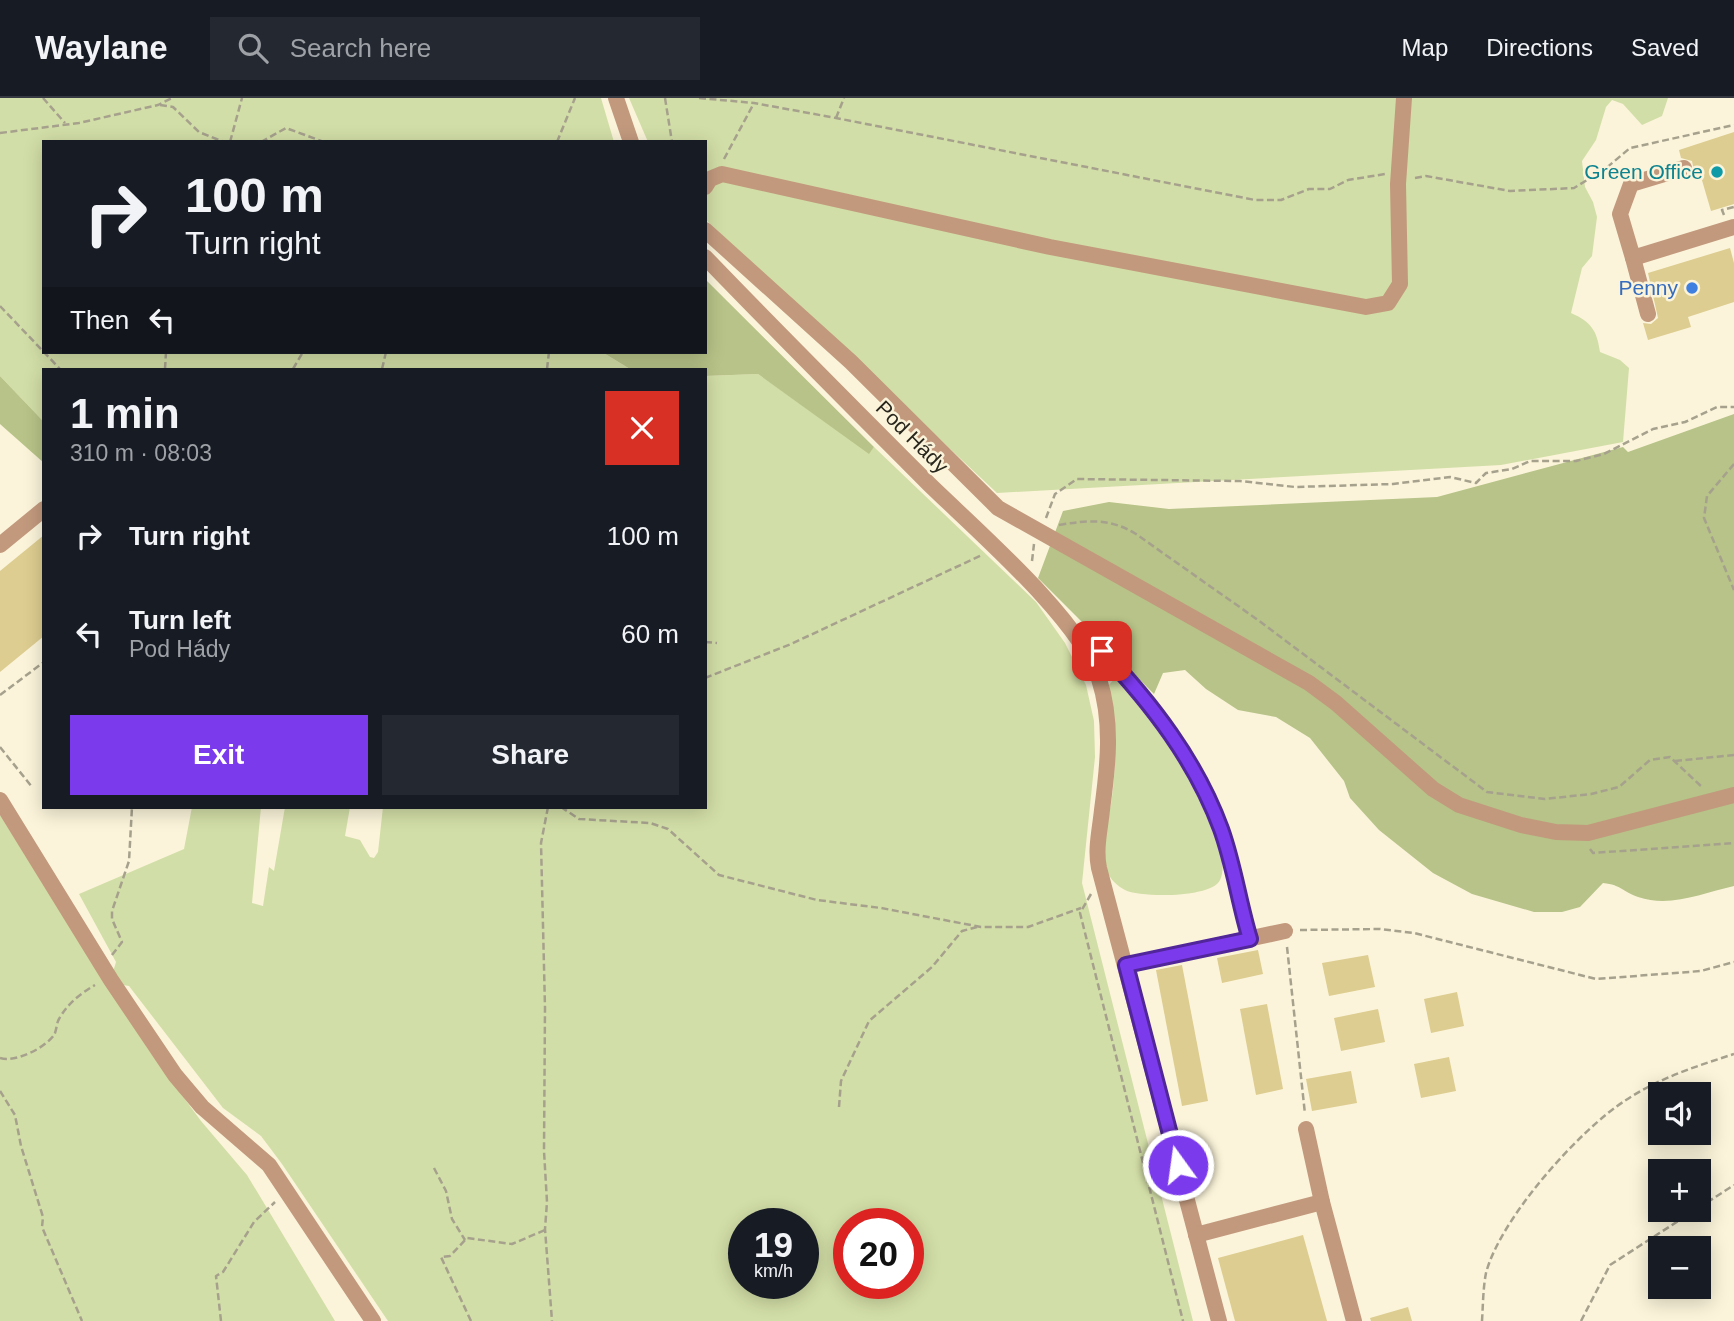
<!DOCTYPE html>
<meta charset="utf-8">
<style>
body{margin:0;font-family:Arial,sans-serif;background:#242831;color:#f1f3f6;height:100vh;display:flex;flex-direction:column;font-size:26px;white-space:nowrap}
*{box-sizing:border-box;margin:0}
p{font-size:23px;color:#9ea1a6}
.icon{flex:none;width:38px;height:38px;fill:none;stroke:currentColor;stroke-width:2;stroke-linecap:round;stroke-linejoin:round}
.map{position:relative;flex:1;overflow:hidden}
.drawer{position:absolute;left:42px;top:270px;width:665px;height:441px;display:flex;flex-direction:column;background:#171b24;border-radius:0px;box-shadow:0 4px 18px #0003}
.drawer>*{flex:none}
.top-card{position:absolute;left:42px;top:42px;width:665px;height:214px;border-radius:0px;box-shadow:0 4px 18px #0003;background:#171b24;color:#f1f3f6;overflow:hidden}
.tools{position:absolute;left:1648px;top:984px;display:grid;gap:14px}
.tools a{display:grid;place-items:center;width:63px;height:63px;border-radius:0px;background:#171b24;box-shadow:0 4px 18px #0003;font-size:35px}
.speed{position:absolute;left:728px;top:1110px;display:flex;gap:14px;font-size:35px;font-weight:700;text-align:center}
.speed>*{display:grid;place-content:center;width:91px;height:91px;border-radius:50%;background:#171b24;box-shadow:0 4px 18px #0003;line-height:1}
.speed small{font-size:18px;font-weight:400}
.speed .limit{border:10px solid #d22;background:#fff;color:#111}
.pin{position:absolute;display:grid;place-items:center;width:60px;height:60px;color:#fff;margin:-30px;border-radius:14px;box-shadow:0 4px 10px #0006}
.me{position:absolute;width:77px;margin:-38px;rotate:346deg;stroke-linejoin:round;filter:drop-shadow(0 0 5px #0008)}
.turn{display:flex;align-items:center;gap:24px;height:147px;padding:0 28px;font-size:32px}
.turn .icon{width:91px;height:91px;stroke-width:2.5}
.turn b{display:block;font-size:49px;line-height:60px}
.then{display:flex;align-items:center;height:66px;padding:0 28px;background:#0003;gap:14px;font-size:26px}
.round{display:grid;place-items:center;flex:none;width:74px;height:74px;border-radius:0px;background:#242831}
.headline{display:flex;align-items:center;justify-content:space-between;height:119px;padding:0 28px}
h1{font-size:42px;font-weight:600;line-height:52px}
.cta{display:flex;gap:14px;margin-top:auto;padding:14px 28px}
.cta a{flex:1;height:80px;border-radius:0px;background:#7c3aed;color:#fff;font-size:28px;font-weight:600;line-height:80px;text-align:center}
.cta a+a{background:#242831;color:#f1f3f6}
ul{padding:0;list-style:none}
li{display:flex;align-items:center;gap:21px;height:98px;padding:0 28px}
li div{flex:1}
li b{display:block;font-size:26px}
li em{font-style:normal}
header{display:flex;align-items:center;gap:42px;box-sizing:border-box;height:98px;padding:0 35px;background:#171b24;border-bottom:2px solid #363941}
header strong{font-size:33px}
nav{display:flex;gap:38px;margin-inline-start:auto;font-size:24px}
.search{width:490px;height:63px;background:#242831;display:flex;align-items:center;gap:18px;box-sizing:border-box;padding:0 24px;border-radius:0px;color:#9ea1a6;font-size:26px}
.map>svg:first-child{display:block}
.green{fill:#d2dea7;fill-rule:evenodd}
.forest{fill:#b7c388}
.building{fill:#ddcd90}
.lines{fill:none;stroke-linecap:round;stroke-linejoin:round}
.path{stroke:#a6a18d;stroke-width:2.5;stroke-dasharray:7 3.5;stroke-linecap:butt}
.minor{stroke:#c2997d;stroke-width:16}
.route-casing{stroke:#51269a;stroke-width:18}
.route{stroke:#7c3aed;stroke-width:12}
.culture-dot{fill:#0f9aa8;stroke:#fbf4da;stroke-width:2.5}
.shop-dot{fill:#3f7fe0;stroke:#fbf4da;stroke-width:2.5}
.labels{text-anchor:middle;stroke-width:5;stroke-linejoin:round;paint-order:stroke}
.culture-label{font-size:21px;fill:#0d838f;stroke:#fbf4da;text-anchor:end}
.shop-label{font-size:21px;fill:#366cbe;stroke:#fbf4da;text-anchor:end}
.street-label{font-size:21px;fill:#29271d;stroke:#fbf4da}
</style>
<header>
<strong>Waylane</strong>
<div class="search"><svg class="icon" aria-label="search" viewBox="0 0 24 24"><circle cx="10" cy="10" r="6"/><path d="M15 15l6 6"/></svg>Search here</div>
<nav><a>Map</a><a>Directions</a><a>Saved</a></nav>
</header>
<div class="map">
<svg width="1734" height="1223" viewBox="0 0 1734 1223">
<rect width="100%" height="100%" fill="#fbf4da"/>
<g class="green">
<path d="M0,0H601L614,44H44V254H602L630,271H44V324L0,278Z"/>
<path d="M629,0H1668L1662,18L1642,27L1623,6L1612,2L1606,9L1596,42L1582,63L1585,89L1593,104L1597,119L1592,158L1582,170L1571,215C1591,224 1597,232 1600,254L1620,262L1629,270L1623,344L1501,367L997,395L705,121V44H648Z"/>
<path d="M758,276L869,355L874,349L1036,504L1065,545L1086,587L1094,623L1095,659L1082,785L1193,1223H388L282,1066L261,1038L223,1010L129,888L123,887L113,874L116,864L79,796L184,751L192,709H261L252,805L263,808L269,769L274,773L285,709H350L345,738L360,742L370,759L374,760L378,754L383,709H705V278ZM744,1125H803V1185H744ZM849,1125H908V1185H849Z"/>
<path d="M1115,580C1147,604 1239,745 1220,782C1212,800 1141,800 1125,792C1117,788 1110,781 1107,773C1098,749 1109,723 1112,699C1117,661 1116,626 1108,588Z"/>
<path d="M0,717L148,951L201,1023L247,1077L335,1223H0Z"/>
</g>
<g class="forest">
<path d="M705,181L874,349L869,356L758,276L705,278V271H630L602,254H705Z"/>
<path d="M0,278L44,324V365L0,326Z"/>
<path d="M1734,316V788C1702,795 1671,810 1638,799C1623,794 1622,787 1603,785L1580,809L1562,814H1534L1472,796L1433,775L1379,732L1350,700L1344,683L1310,640L1276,619L1238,612L1206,591L1185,572L1163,575L1154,596L1038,480L1063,413L1109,404L1169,411L1437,399L1623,349L1628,354Z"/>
</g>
<g class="building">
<path d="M1734,34V106L1711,113L1699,72L1694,73L1692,63L1681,60L1679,52Z"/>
<path d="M1730,150L1734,165V204L1688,219L1691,229L1648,242L1643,225L1651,226L1658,220L1648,175Z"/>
<path d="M44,437V538L0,574V473Z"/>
<path d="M1258,852L1263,876L1222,885L1217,860Z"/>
<path d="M1368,857L1375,889L1329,898L1322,865Z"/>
<path d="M1182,867L1208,1003L1182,1008L1156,872Z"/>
<path d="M1457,894L1464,928L1431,935L1424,901Z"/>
<path d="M1267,906L1283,991L1256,997L1240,911Z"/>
<path d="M1378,911L1385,944L1341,953L1334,920Z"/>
<path d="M1449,959L1456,993L1421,1000L1414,966Z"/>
<path d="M1351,973L1357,1005L1312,1013L1306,981Z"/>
<path d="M1303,1137L1327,1223H1235L1218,1160Z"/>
<path d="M1408,1209L1412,1223H1371L1370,1220Z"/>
</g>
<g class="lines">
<g class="path">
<path d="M43,0L65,25"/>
<path d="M665,0L672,44"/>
<path d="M699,0L754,5L836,20L1255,102H1281L1309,91H1330L1348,82L1385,76"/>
<path d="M160,7L173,9L199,34L224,44"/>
<path d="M836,20L844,0"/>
<path d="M0,35L79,25L158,7L172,0"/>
<path d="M230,44L242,0"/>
<path d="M261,44L286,30L324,44"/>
<path d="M557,44L575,0"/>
<path d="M724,61L754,5"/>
<path d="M1415,80L1426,78L1510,93L1574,90L1605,71L1630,50L1734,27"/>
<path d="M1724,117L1722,112L1734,109"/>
<path d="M0,208L60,271"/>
<path d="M165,271L166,254"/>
<path d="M293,271L303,254"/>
<path d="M382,271L386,254"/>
<path d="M547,271L549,254"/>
<path d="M1734,366L1707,398L1704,420L1734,492"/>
<path d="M1046,420L1055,396L1077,381L1240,383L1295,389L1393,386L1450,379L1476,385L1486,375L1512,371L1530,363H1576L1604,356L1653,331L1685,324L1717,309H1734"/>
<path d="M1059,427C1089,422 1110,420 1136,436L1258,522L1487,694L1545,701L1591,696L1619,689L1650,662L1670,659L1703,690"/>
<path d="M1032,463L1034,446"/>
<path d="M705,544L717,545"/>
<path d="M705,580L791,546L982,457"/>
<path d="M0,597L44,564"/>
<path d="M0,649L32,689"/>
<path d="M1675,663L1734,657"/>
<path d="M548,709L541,745L545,910L544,1053L547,1104L545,1131L552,1223"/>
<path d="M561,709L579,721L650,725L668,731L719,777L817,802L881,810L981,829H1028L1081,810"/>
<path d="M1590,751L1593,755L1734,745"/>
<path d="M1091,796L1080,815L1183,1223"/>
<path d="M1300,832L1380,831L1414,835L1596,881L1701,873L1734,864"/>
<path d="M1287,849L1305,1016"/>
<path d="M112,857L122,844L112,821V813L129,763L132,709"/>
<path d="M0,960C15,965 45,950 54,937C57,932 56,926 59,921C68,905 80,896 95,887"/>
<path d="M0,993L15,1017L21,1048L43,1119L42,1129L82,1223"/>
<path d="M839,1009L841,983L869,923L932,869L962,833L977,829"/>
<path d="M434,1070L446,1093L452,1121L465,1142"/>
<path d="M221,1223L216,1178L223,1174L254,1124L275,1104"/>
<path d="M471,1223L441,1159L450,1158L467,1140L512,1146L545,1132"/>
<path d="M1482,1223C1483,1208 1483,1190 1486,1175C1500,1121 1579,1032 1626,1002C1659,980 1697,968 1734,956"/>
<path d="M1581,1223L1610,1167L1734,1087"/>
</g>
<g class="minor">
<path d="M616,0L631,44"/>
<path d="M1684,70L1631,86L1620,116L1633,160L1734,129"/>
<path d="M705,89L710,81L722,76L1050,149L1366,209L1388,205L1400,186L1398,86L1404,0"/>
<path d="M705,132L851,264L998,410L1309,585L1336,605L1433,691L1459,707L1521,727L1556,734L1588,735L1734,697"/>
<path d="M705,159C779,236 854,311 929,386C975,431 1081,522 1099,581C1113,624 1108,668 1102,712C1100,732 1095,751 1099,770L1219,1223"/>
<path d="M1633,160L1648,216"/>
<path d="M0,447L44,411"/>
<path d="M1086,553H1102C1152,606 1196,663 1221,731C1234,767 1239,805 1250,841"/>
<path d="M0,702L111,882L175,977L202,1009L269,1067L373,1223"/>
<path d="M1127,867L1285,833"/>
<path d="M1306,1031L1322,1104L1354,1223"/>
<path d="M1196,1137L1322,1104"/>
</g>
</g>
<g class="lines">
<g class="route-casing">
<path id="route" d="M1102,553C1152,606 1196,663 1221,731C1234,767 1239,805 1250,841L1126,867L1178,1067"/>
</g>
<use href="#route" class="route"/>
</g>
<circle class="culture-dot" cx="1717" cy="74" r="7"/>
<circle class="shop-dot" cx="1692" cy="190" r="7"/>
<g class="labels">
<g class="culture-label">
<text x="1703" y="81">Green Office</text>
</g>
<g class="shop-label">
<text x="1678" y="197">Penny</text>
</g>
<g class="street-label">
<text transform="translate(912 339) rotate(45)" y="7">Pod Hády</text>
</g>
</g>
</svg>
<div class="tools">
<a><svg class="icon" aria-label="sound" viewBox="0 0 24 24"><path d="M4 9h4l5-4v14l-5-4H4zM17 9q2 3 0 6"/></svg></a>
<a>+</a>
<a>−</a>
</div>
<div class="speed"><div>19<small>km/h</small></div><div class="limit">20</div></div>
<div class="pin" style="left:1102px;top:553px;background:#d93025"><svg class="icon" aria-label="arrive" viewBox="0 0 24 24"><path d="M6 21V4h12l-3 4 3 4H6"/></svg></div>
<svg class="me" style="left:1178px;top:1067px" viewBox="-20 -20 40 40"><circle r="17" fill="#7c3aed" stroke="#fff" stroke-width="3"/><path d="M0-11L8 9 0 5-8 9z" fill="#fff"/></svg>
<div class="top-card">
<div class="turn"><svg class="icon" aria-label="right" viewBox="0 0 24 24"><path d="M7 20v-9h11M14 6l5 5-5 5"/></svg><div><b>100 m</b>Turn right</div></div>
<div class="then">Then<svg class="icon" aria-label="left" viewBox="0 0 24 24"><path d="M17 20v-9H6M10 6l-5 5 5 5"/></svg></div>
</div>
<section class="drawer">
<div class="headline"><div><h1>1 min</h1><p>310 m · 08:03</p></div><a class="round" style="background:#d93025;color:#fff"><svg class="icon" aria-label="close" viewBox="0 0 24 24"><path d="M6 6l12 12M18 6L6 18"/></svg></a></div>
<ul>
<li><svg class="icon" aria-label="right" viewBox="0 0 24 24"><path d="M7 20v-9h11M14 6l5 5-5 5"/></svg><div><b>Turn right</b></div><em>100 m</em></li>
<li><svg class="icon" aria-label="left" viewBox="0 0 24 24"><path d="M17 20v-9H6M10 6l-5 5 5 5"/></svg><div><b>Turn left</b><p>Pod Hády</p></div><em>60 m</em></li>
</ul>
<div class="cta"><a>Exit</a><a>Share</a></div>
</section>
</div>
